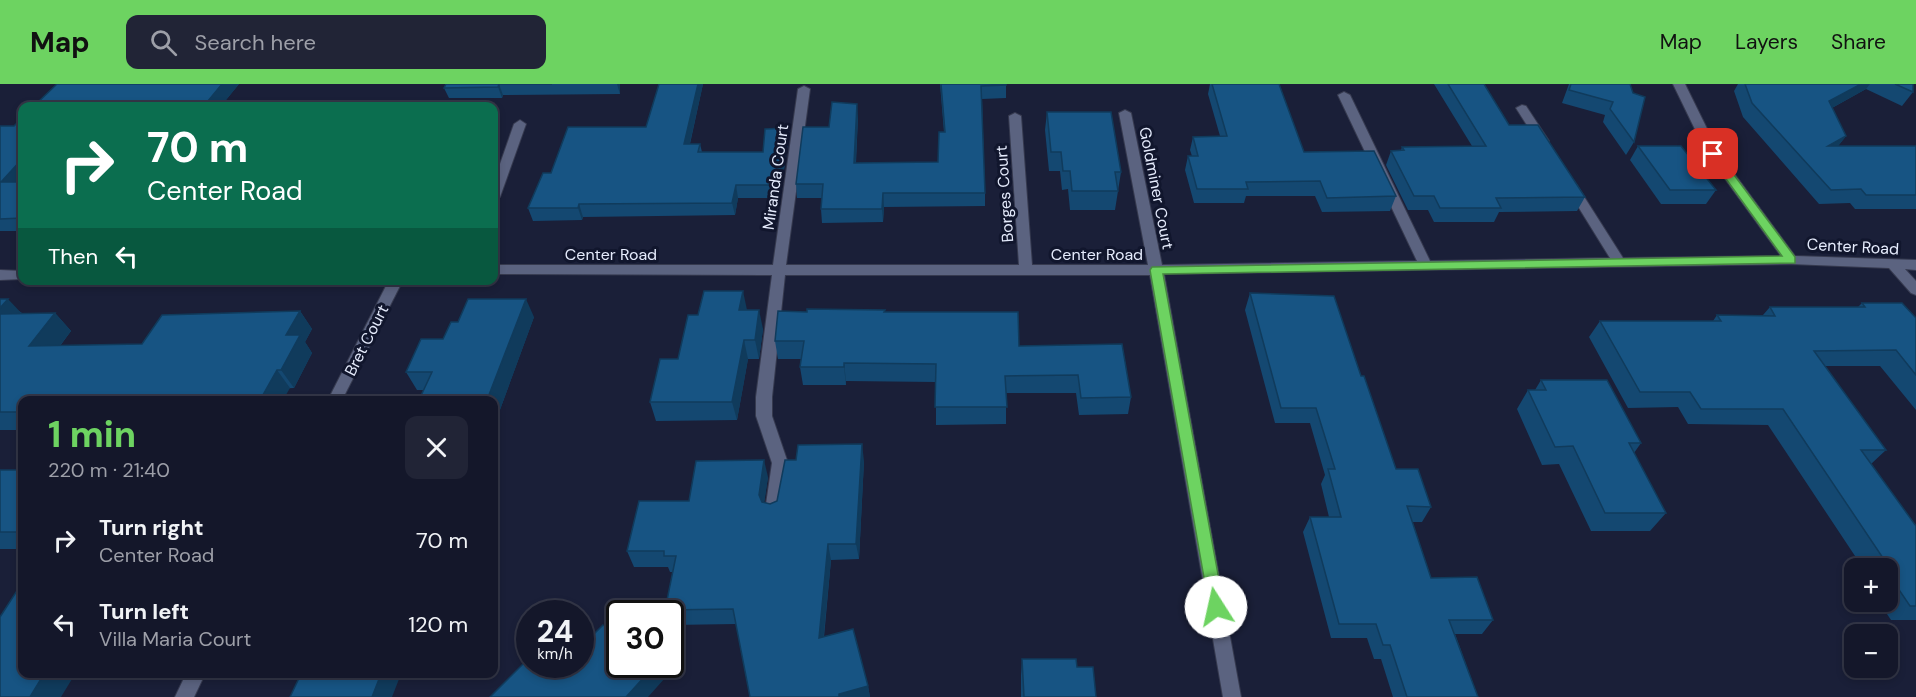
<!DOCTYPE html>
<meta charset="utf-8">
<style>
body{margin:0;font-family:"DM Sans",sans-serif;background:#212436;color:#f1f3f6;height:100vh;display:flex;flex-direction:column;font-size:22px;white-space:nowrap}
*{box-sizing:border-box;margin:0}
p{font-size:20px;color:#9d9fa8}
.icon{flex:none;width:33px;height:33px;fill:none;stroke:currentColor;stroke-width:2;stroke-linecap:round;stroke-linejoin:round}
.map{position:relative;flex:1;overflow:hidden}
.sheet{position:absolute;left:18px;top:312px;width:480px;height:282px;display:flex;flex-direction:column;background:#14172a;border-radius:12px;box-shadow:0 3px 9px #0003,0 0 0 2px #333647}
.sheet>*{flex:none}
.guide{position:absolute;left:18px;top:18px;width:480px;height:183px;border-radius:12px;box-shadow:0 3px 9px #0003,0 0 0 2px #333647;background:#0b6e4f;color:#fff;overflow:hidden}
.tools{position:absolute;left:1844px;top:474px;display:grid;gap:12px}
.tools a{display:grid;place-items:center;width:54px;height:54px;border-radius:12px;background:#14172a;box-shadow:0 3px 9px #0003,0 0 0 2px #333647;font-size:30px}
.speed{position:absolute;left:516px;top:516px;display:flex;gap:12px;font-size:30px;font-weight:700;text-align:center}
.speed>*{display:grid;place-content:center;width:78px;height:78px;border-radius:50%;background:#14172a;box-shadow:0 3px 9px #0003,0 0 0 2px #333647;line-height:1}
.speed small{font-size:15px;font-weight:400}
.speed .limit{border:3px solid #111;border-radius:9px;background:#fff;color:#111}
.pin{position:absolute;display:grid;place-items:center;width:51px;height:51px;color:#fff;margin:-26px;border-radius:12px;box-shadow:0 3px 9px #0006}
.me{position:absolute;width:66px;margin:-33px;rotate:350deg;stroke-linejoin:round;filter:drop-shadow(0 0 4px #0008)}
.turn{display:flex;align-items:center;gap:21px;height:126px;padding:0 30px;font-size:27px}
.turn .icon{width:78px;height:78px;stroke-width:2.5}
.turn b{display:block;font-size:42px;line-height:51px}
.then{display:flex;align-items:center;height:57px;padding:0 30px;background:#0003;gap:12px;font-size:22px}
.round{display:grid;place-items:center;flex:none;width:63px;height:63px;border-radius:12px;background:#212436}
.overview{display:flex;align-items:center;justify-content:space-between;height:102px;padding:0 30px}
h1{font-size:36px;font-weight:800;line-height:45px;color:#6dd361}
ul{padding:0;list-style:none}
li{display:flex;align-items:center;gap:18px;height:84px;padding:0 30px}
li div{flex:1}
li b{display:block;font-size:22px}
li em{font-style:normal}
header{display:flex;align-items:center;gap:36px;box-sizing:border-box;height:84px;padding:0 30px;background:#6dd361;color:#111}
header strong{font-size:28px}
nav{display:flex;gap:33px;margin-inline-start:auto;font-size:21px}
.search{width:420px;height:54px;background:#212436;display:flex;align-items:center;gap:15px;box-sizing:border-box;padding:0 21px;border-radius:12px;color:#9d9fa8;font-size:22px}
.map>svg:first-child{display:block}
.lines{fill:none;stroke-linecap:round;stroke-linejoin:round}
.minor-casing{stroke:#363a4f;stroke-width:2}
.minor{fill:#5b6380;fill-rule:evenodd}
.wall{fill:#144871}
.shaded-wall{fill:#103b5c}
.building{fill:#175483;stroke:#103b5c;stroke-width:1.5}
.route{fill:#6dd361;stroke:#47893f;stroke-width:1.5}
.labels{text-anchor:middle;stroke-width:6;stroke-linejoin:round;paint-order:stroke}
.street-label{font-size:16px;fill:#e5ebfc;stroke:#11162d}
</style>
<header>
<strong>Map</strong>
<div class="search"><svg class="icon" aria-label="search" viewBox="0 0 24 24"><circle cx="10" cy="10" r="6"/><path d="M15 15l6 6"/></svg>Search here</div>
<nav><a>Map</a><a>Layers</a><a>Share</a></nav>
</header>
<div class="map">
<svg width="1916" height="613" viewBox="0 0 1916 613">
<rect width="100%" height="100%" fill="#1a1f38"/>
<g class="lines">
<g class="minor-casing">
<g id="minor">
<path d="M1673,0H1685L1719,69L1795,172L1916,176V186L1905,185L1916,197V211L1911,209L1889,184L1791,180L1164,190L1241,613H1223L1150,191H785L772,313V332L788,379L781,427L779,432L773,434L767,432L765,427L772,379L756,332V313L772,191L494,190V181H773L798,5L804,2L810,5L786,181H1019L1009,32L1015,29L1021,32L1032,181H1148L1119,29L1125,26L1131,29L1162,181L1417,177L1338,11L1344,8L1350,11L1430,177L1610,174L1566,103L1572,99L1576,100L1623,174L1781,172L1707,70Z"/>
<path d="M1522,21L1526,22L1549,57L1547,60H1539L1537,57L1516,24Z"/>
<path d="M520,36L526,40L500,113L494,117V97L514,40Z"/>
<path d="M0,186L22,187V195L0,196Z"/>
<path d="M389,196H403L342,316H328Z"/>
<path d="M186,590H205L194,613H175Z"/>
</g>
</g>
<use href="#minor" class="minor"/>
</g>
<g class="wall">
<path d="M239,0L221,22H34Z"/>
<path d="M446,0H620V10L503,11L502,14H449L444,4Z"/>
<path d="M659,0H703L690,60H700L702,68H763L787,44L788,57L780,114H738L735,131L583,133L582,136L533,137L528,124L646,43Z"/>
<path d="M940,0H1006V14L982,15L985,109V122L884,123L883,138L822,139L821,125L822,114H797L796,100L829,43L858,33L856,79L938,78L944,48Z"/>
<path d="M1210,0H1279L1304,68L1396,112L1390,127L1322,128L1315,112H1246L1244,119H1194L1185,86L1188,72H1192L1190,66L1193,53L1220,52L1208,10Z"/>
<path d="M1434,0H1484L1509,41L1585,113L1577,127L1499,128L1494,138H1434L1428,126H1408L1386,81L1391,67L1401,66L1402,63L1472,62Z"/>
<path d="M1569,0H1630L1634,58L1626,71L1603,38L1605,31L1562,19Z"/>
<path d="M1738,0H1913V8L1902,22L1866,5L1832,24L1846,52L1838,62H1916V125H1855L1850,119L1819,120L1743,33L1734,7Z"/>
<path d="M1047,28L1121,88L1115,126H1070L1068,105L1062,106L1060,87H1049L1045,46Z"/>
<path d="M22,34V147H0V42H14Z"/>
<path d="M1638,62L1716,106L1706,120H1661L1630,76Z"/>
<path d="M1250,209L1361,292L1396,385L1431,423L1422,438H1412L1431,494L1493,536L1482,550H1455L1478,613H1393L1381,575H1374L1367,554H1331L1303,448L1310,433H1329L1321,400L1325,391L1310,339H1275L1245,226Z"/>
<path d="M0,215L22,229H55L71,247L60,262L142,260L300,227L312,245L305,258L312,269L294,304L22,316V346H0Z"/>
<path d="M1862,219L1916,234V326L1880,282H1825L1886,366L1871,380L1916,442V536H1891L1879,518H1887V484H1863L1768,341L1688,340L1678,323L1628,324L1589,253L1600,237H1713L1717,231H1763L1770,223H1858Z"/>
<path d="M747,226L763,245L759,275H748L737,336L656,337L650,318L678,275L698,231Z"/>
<path d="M885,228L1019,262L1131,313L1128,330L1079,331L1076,309H1006V340L936,341V298L846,297V301H803L800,283L801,275H778L775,257Z"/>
<path d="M534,233L494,342V316L424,306H417L406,288L443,255L458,238Z"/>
<path d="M1541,296L1641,359L1634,369L1666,429L1650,447H1591L1559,380L1542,381L1517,325L1528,306H1535Z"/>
<path d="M864,377L859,475L831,476L824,553L868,602L870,613H750L736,540L672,541L670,538V530H667L665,526L673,488H670L668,483H634L627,467L689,417L768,393L764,418L770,420Z"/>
<rect x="0" y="386" width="22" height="79"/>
<path d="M1022,575L1077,583L1096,613H1021V591Z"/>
</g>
<g class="shaded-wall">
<path d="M222,0H239L221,22H212L208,17Z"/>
<path d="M499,0L503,11L502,14L498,3Z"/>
<path d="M617,0H620V10Z"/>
<path d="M698,0H703L687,72L684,60Z"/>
<path d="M1861,0H1870L1866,5L1819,31L1829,17Z"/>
<path d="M857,20L858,33L855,92L854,79Z"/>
<path d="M787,44L788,57L780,114L778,101Z"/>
<path d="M1846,52L1835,66L1828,62Z"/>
<path d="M22,75V98H1Z"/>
<path d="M736,101L738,114L735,131L732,119Z"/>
<path d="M883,109L884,123L883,138L882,125Z"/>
<path d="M579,120L583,133L582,136L578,124Z"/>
<path d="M743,207L747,226H739Z"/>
<path d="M8,215L25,233L0,235V224Z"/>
<path d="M526,215L534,233L494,342V316H487Z"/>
<path d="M759,226L763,245L759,275L755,256Z"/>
<path d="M300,227L312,245L305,258L312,269L294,304L281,286L286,251Z"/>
<path d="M55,229L71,247L46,280L29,262Z"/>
<path d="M744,256L748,275L737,336L732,318Z"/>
<path d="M844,279L846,297V301L844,283Z"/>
<path d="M277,286L290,304L283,316H260Z"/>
<path d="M862,360L864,377L859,475L856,460Z"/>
<path d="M764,376L768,393L763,428L759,411Z"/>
<path d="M828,460L831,476L822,569L819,554Z"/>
<path d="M656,580H658L665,594L648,613H626Z"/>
<path d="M44,590H75L61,613H30Z"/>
<path d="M381,590H401L392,613H372Z"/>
<path d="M868,602L870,613H839V610Z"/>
</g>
<g class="building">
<path d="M57,0H222L208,17L76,20L73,22H34Z"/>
<path d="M446,0H552H499L498,3L444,4Z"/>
<path d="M659,0H698L684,60H700L698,68H763L765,45L787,44L778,101H736L732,119L579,120L578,124H528L543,89H551L568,43H646Z"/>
<path d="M941,0H1006V1L981,2L985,109H883L882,125H821L823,100H796L803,43H829L832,18L857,20L854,79L938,78L939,48H945Z"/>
<path d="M1212,0H1279L1304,68L1374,67L1396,112L1327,114L1320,97L1246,98L1248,105H1197L1188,72H1198L1193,53L1227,52Z"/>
<path d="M1448,0H1484L1509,41H1538L1585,113L1496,114L1501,124H1440L1434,112H1414L1391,67L1404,66L1402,63L1486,62Z"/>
<path d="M1571,0H1630L1633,9L1645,13L1634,58L1610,25L1613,18L1569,6Z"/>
<path d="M1745,0H1861L1829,17L1846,52L1828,62H1916V111H1866L1861,105L1831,106L1752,19Z"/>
<path d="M1895,0H1913V8Z"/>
<path d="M1047,28H1111L1121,88H1115L1118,107H1072L1070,87H1063L1061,68H1051Z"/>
<path d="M22,34V75L1,98H22V134L0,135V42H14Z"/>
<path d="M1638,62H1681L1716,106H1670Z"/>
<path d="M704,207H743L739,226H759L755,256H744L732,318H650L660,275H678L688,231H698Z"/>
<path d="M1250,209L1334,212L1361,292H1364L1396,385H1418L1431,423L1407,422L1431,494L1477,493L1493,536H1449L1478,613H1407L1390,561H1383L1376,540H1339L1310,433H1341L1328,385H1335L1316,324H1281Z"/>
<path d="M0,215H8L0,224Z"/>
<path d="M468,215H526L487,316H419L432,288H406L421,255H443L451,238H458Z"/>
<path d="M1862,219H1902L1916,234V291L1896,266L1814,267L1886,366H1861L1916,442V522H1910L1887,488V484H1885L1877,473L1883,474L1783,325H1701L1690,308H1640L1600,237H1721L1717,231L1775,232L1770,223H1865Z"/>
<path d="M807,225L885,226L884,228H1018L1019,262L1122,260L1131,313L1081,314L1078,291L1005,292L1007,323H935L936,280L844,279V283H800L804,257H775L778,227L807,228Z"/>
<path d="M300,227L286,251H300L281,286H277L260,316H22V328H0V230L55,229L29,262L142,260L162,231Z"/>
<path d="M1541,296H1607L1641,359H1629L1666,429H1605L1573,362L1555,363L1528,306H1546Z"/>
<path d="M862,360L856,460H828L819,554L853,545L868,602L839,610V613H750L733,525L665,526L676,472H664V467H627L639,417H689L696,377L764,376L759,411L762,418L770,420L777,417L785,376H796L798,361Z"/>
<rect x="0" y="386" width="22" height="62"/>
<path d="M22,499V590H44L30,613H0V533Z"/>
<path d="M603,541L620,553V580H656L626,613H490L527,576L530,579V580H532L547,591L557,581L561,584L565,580H580V564Z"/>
<path d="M1022,575H1076L1077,583H1093L1096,613H1024Z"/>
<path d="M301,590H381L372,613H290Z"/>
</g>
<path class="route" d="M1713,67L1717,68L1795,173V179L1163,190L1224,523L1221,528L1216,530L1210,528L1150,186L1152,183L1782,172L1708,70Z"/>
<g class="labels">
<g class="street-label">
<text transform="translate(775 93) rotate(-82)" y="6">Miranda Court</text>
<text transform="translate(1157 104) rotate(79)" y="6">Goldminer Court</text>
<text transform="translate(1004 110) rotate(-94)" y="6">Borges Court</text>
<text transform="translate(1853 162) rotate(3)" y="6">Center Road</text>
<text x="611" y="176">Center Road</text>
<text x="1097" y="176">Center Road</text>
<text transform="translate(366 256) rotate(-63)" y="6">Bret Court</text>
</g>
</g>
</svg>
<div class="tools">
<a>+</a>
<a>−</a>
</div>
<div class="speed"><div>24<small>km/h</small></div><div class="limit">30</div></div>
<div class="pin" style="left:1713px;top:70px;background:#d93025"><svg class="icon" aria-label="arrive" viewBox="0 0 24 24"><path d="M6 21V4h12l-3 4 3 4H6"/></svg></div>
<svg class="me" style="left:1216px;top:523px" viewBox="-20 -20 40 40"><circle r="19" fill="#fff"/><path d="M0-13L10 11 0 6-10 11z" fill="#6dd361"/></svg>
<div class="guide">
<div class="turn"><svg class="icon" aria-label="right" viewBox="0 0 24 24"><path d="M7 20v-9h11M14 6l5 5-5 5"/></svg><div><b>70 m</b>Center Road</div></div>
<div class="then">Then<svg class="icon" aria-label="left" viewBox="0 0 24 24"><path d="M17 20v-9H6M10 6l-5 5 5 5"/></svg></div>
</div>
<section class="sheet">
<div class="overview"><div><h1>1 min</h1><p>220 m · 21:40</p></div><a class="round"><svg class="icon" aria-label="close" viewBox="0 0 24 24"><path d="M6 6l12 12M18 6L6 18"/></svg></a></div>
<ul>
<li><svg class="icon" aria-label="right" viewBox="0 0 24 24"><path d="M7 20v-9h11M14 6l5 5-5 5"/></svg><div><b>Turn right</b><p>Center Road</p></div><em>70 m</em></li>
<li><svg class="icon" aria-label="left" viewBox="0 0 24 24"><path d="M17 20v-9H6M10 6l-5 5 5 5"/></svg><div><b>Turn left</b><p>Villa Maria Court</p></div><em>120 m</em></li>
</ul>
</section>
</div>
